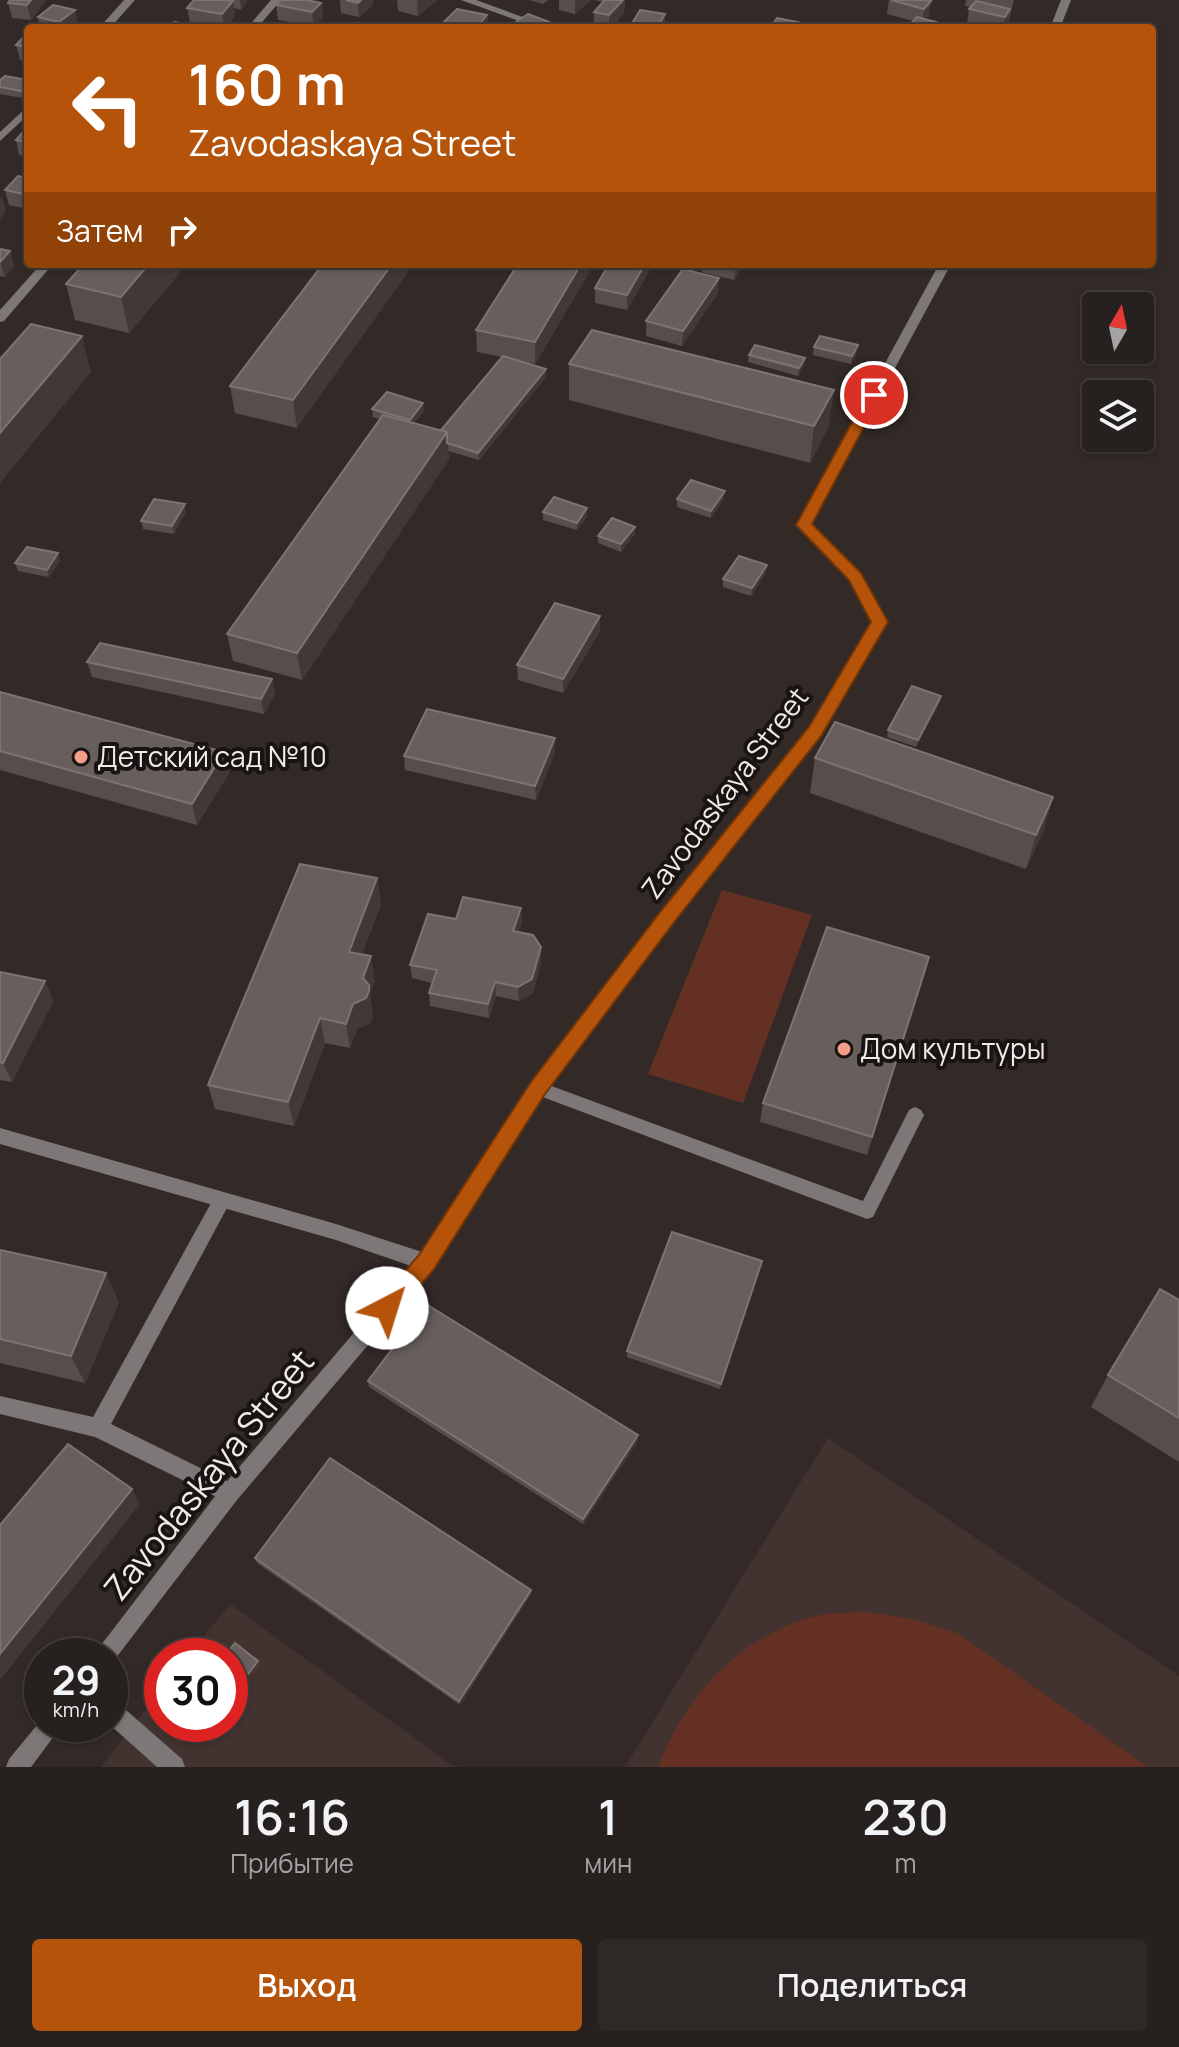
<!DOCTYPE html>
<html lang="ru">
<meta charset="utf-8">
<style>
body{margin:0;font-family:Manrope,sans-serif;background:#2e2827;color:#f1f3f6;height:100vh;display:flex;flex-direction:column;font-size:30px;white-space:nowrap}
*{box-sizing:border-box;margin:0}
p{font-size:26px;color:#a4a3a4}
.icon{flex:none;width:44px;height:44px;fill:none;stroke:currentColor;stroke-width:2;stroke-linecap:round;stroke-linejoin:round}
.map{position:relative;height:1767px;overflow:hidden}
.sheet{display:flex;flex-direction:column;background:#26201e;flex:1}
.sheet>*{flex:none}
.top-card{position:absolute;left:24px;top:24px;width:1132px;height:244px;border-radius:8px;box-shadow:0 2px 6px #0004,0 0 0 2px #423e3c;background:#b45309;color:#fff;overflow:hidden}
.needle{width:52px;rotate:9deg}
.fabs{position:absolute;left:1082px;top:292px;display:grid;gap:16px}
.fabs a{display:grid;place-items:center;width:72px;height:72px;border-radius:8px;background:#26201e;box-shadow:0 2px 6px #0004,0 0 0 2px #423e3c;font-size:40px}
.speed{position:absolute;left:24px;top:1638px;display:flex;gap:16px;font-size:40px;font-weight:700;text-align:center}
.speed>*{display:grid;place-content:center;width:104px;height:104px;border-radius:50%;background:#26201e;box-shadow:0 2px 6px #0004,0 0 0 2px #423e3c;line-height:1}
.speed small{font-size:20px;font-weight:400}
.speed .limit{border:12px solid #d22;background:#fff;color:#111}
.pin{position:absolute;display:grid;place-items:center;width:68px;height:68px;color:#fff;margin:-34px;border:4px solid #fff;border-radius:50%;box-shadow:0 2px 8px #0007}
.me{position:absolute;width:88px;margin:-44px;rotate:40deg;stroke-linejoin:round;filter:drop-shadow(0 0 6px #0008)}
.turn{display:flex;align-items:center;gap:28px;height:168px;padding:0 32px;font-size:36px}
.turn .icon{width:104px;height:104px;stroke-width:2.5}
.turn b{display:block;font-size:56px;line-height:68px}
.then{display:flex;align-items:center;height:76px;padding:0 32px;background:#0003;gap:16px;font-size:30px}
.eta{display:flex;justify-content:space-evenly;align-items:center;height:136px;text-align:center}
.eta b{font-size:48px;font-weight:600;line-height:56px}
.button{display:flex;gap:16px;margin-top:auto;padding:16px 32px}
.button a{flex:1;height:92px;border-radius:8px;background:#b45309;color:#fff;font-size:32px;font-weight:600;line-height:92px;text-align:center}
.button a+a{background:#2e2827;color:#f1f3f6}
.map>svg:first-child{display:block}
.built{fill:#433330}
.green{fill:#653024}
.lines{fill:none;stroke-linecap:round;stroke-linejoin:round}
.service{fill:#7d7877;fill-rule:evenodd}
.minor{fill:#7d7877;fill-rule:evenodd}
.wall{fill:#574e4c}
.shaded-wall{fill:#423836}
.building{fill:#685f5d;stroke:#7d7472;stroke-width:2}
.route{fill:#b45309;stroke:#753606;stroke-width:2}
.poi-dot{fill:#f49e8a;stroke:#181413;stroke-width:3}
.labels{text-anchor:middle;stroke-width:8;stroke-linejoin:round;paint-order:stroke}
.poi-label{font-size:28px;fill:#f0eae8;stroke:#181413;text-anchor:start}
.street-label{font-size:28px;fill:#f0eae8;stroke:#181413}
.near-street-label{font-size:34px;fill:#f0eae8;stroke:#181413}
</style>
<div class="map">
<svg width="1179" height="1767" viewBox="0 0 1179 1767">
<rect width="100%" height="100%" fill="#332a28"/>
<g class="built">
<path d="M828,1438L1179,1676V1767H625Z"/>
<path d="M230,1604L450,1764L459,1767H101L162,1689V1724H230V1656H188Z"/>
</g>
<g class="green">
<path d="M722,890L812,915L743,1103L648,1074Z"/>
<path d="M867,1612L912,1619L959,1634L1148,1767H658C686,1696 736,1639 812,1617C829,1612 850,1613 867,1612Z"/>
</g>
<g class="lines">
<g class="service">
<path d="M124,0H135L110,28H99Z"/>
<path d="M28,106V115L0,141V132Z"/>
<path d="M538,1081L863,1201L909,1110L915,1107L921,1110L924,1115L873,1217L867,1219L532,1093L529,1088L532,1083Z"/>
<path d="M222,1192L228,1194L231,1200L228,1206L111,1424L237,1486L240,1493L237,1500L230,1503L223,1500L95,1437L0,1414V1396L93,1417L216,1194Z"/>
<path d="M110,1700L118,1703L182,1759L185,1767H157L109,1724Z"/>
</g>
<g class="minor">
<path d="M271,0H281L257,28H247Z"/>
<path d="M461,0H476L553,28H538Z"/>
<path d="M1061,0H1071L1060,28H1050Z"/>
<path d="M41,264H53L4,321L0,322V310Z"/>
<path d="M939,264H951L811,524L860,574L886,622L820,736L674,921L544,1093L433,1268L237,1500L112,1663L110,1665V1656H94L98,1649L223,1486L411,1266L336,1240L0,1144V1128L336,1224L422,1252L532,1083L662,911L810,728L872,622L850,580L797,525Z"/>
<path d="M42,1719V1724H63L31,1767H6L9,1759Z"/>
</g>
</g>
<g class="wall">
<path d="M46,0L31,20L12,18L8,3Z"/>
<path d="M194,0H247V2L241,10L234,8L235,16L225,28L190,22L187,8Z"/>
<path d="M340,0H373V5L359,17L341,13Z"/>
<path d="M397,0H437L418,16L398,11Z"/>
<path d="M529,0H548L543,4Z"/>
<path d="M559,0H591L575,14L559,10Z"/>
<path d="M594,0H625L624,13L611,28L594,26V12L603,2Z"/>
<path d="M889,0H926L929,16L926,19L936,22L935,28H907L913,21L887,14Z"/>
<path d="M966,0H1014L1008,23L1004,28H986L967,24L969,9L971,7L965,6Z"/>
<path d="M321,3L323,17L314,26L278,20L276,5Z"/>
<path d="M75,10L78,24L74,28H40L38,17Z"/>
<path d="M487,15L488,28H444L443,23Z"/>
<path d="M28,32V61L20,60L16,45Z"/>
<path d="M0,80H28V99L0,94Z"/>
<path d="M28,126V156L19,155L16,140Z"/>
<path d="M28,178V209L9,205L5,190Z"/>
<path d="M0,249L10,251L14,266L5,277L0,276Z"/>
<path d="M84,264H187L129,333L75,320L66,284Z"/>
<path d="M323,264L297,428L235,413L230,386Z"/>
<path d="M518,264H594L535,364L518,361L546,369V377L479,460L448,451L449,459L302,680L233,661L227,634L380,419L373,417L372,409L424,411L414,423L441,430L502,357L477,352L476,330Z"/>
<path d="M609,264H650V269L627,310L595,303V288Z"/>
<path d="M702,264H744L734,280L702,272Z"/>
<path d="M718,293L682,346L646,336V321Z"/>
<path d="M814,347L857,352L851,364L813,355Z"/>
<path d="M749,355L805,358L804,366L798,376L748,362Z"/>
<path d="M569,364L829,426L810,463L569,400Z"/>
<path d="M677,499H724L711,518L677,507Z"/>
<path d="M186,511L174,534L143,529L141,521Z"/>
<path d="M543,512L587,516L577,530L543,520Z"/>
<path d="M635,527V534L621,552L598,543V536Z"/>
<path d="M60,561L49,577L18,571L15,563Z"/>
<path d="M766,573L751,596L723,587V579Z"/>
<path d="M600,616V631L563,693L518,680L517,665Z"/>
<path d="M87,662L272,679L275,694L264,714L92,677Z"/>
<path d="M0,692L224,752L229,773L197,825L0,770Z"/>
<path d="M939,704L916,747L887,737L888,730Z"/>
<path d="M555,738V752L536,800L405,770L404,756Z"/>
<path d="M815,758L1053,797L1043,832L1026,869L810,793Z"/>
<path d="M377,878L381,904L362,954L375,981L370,994L373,1016L370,1023L357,1029L350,1048L325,1043L294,1126L215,1109L208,1085Z"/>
<path d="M456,919L522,922L518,932L541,961L533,993L519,1001L496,996L489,1018L430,1006L429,993L432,983L412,978L410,965Z"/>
<path d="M929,957L924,977L867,1155L760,1122L763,1103Z"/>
<path d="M0,972L45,981L53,1001L12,1082L0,1080Z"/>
<path d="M0,1250L119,1302L85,1383L0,1363Z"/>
<path d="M762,1261L720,1389L627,1357V1351Z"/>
<path d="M1179,1300V1462L1091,1407L1108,1375Z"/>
<path d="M368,1381L638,1435V1441L583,1524L369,1387Z"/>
<path d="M255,1558L531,1594L460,1705L257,1563Z"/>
</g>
<g class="shaded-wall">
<path d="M31,0H46L31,20L27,5Z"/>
<path d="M240,0H247V2L241,10Z"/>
<path d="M361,0H373V5L359,17L358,3Z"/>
<path d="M419,0H437L418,16L417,2Z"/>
<path d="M575,0H591L575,14Z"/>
<path d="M623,0H625L624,13L611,28H609V15Z"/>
<path d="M233,1L235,16L225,28L222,14Z"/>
<path d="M931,1L929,16L922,23L924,9Z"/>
<path d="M321,3L323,17L314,26L312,12Z"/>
<path d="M1010,9L1008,23L1004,28H1003L1005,17Z"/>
<path d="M75,10L78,24L74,28H61L59,22Z"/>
<path d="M665,14V28H657Z"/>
<path d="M487,15L488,28H476Z"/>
<path d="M2,196L6,211L0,219V199Z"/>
<path d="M10,251L14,266L5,277L0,262Z"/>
<path d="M149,264H187L129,333L121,297Z"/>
<path d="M392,264H414L297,428L293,400Z"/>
<path d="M581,264H594L535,364V342Z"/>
<path d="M645,264H650V269L627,310V295Z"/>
<path d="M736,264H744L734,280Z"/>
<path d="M719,278L718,293L682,346L683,331Z"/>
<path d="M82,336L91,372L0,483V433Z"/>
<path d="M858,345L857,352L851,364L852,356Z"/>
<path d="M805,358L804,366L798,376L799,368Z"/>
<path d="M546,369V377L479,460L478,453Z"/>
<path d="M834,390L829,426L810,463L814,426Z"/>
<path d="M423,403L424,411L410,428V420Z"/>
<path d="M447,432L449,459L302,680L297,653Z"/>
<path d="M725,491L724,499L711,518V511Z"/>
<path d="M185,504L186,511L174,534L172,526Z"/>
<path d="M587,508V516L577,530V523Z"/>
<path d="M635,527V534L621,552V544Z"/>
<path d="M58,553L60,561L49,577L47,570Z"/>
<path d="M767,565L766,573L751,596L752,588Z"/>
<path d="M600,616V631L563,693V679Z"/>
<path d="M272,679L275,694L264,714L261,699Z"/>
<path d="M941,696L939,704L916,747L918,740Z"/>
<path d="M555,738V752L536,800L535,786Z"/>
<path d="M224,752L229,773L197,825L192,804Z"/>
<path d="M1053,797L1043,832L1026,869L1036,835Z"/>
<path d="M377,878L381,904L353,977L349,952Z"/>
<path d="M521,908L522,922L514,945L513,931Z"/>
<path d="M541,947V961L533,993L519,1001L518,987Z"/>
<path d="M371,956L375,981L370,994L373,1016L370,1023L357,1029L350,1048L346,1024Z"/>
<path d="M929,957L924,977L867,1155L872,1137Z"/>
<path d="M45,981L53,1001L12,1082L3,1063Z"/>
<path d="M495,982L496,996L489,1018L488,1004Z"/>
<path d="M320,1018L325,1043L294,1126L288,1102Z"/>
<path d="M762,1261L761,1267L720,1389L721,1384Z"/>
<path d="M106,1273L119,1302L85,1383L71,1356Z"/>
<path d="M638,1435V1441L583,1524V1519Z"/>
<path d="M132,1489L140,1504L0,1680V1654Z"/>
<path d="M531,1590V1594L460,1705L459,1701Z"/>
<path d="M258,1661L260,1665L237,1696L234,1692Z"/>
</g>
<g class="building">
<path d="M10,0H31L27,5L8,3Z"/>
<path d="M194,0H225L233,1L222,14L187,8Z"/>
<path d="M281,0H307L321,3L312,12L276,5Z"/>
<path d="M346,0H361L358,3Z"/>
<path d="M605,0H623L609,15L594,12Z"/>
<path d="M891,0H926L931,1L924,9Z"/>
<path d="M976,1L1010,9L1005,17L969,9Z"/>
<path d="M53,5L75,10L59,22L38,17Z"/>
<path d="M457,9L487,15L476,28H463L443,23Z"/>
<path d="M640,10L665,14L657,28L630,27Z"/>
<path d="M528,14L557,25L553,28H515L510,26Z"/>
<path d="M917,17L936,22L930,28H907Z"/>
<path d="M777,18L807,24L805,28H770Z"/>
<path d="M174,22L209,28H169Z"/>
<path d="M300,23L323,28H295Z"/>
<path d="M28,32V47L16,45Z"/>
<path d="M5,76L28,80V90L26,92L0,87V80Z"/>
<path d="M28,126V142L16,140Z"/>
<path d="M18,176L28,178V195L5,190Z"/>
<path d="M0,249L10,251L0,262Z"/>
<path d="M84,264H149L121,297L66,284Z"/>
<path d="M323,264H392L293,400L230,386Z"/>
<path d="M518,264H581L535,342L476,330Z"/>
<path d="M609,264H645L627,295L595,288Z"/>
<path d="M683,269L719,278L683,331L646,321Z"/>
<path d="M31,324L82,336L0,433V359Z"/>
<path d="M592,330L834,390L814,426L569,364Z"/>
<path d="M820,336L858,345L852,356L814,347Z"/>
<path d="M755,345L805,358L799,368L749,355Z"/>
<path d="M503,356L546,369L478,453L447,443V432L441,430Z"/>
<path d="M387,392L423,403L410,420L372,409Z"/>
<path d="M383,415L447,432L297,653L227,634Z"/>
<path d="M691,480L725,491L711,511L677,499Z"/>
<path d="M554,497L587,508L577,523L543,512Z"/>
<path d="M154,499L185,504L172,526L141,521Z"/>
<path d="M612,518L635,527L621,544L598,536Z"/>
<path d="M27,547L58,553L47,570L15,563Z"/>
<path d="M739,556L767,565L752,588L723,579Z"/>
<path d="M555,603L600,616L563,679L517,665Z"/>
<path d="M100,643L272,679L261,699L87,662Z"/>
<path d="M912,686L941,696L918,740L888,730Z"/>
<path d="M0,692L224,752L192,804L0,751Z"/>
<path d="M427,709L555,738L535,786L404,756Z"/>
<path d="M835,722L1053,797L1036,835L815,758Z"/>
<path d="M300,864L377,878L349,952L371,956L363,978L369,985V991L366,998L353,1004L346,1024L320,1018L288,1102L208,1085Z"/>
<path d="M463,897L521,908L513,931L533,935L541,947L532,979L518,987L495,982L488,1004L429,993L437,970L410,965L428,914L456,919Z"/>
<path d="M827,927L929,957L872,1137L763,1103Z"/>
<path d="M0,972L45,981L3,1063L0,1062Z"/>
<path d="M672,1232L762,1261L721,1384L627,1351Z"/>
<path d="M0,1250L106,1273L71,1356L0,1339Z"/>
<path d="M1160,1289L1179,1300V1418L1108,1375Z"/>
<path d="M426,1304L638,1435L583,1519L368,1381Z"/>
<path d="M68,1444L132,1489L0,1654V1525Z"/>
<path d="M330,1458L531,1590L459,1701L255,1558Z"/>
<path d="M235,1643L258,1661L234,1692L230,1688V1656H225Z"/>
</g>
<path class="route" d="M874,390L881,395L812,524L861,573L888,622L821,736L675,921L545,1094L434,1269L395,1315L387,1318L379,1315L376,1308L379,1301L419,1255L531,1082L661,911L809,727L871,622L849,580L796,525L867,395Z"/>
<g class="poi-dot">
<circle cx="81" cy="757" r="8"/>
<circle cx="844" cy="1049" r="8"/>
</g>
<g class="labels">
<g class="poi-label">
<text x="97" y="767">Детский сад №10</text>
<text x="860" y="1059">Дом культуры</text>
</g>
<g class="street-label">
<text transform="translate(725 793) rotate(-53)" y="10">Zavodaskaya Street</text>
</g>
<g class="near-street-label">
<text transform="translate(209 1475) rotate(-51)" y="12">Zavodaskaya Street</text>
</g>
</g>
</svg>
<div class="fabs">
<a><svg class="needle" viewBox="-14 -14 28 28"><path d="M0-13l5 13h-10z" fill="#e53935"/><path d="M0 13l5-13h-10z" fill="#a4a3a4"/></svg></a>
<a><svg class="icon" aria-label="layers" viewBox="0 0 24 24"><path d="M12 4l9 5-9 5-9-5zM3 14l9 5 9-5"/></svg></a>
</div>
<div class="speed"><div>29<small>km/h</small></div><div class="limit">30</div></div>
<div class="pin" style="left:874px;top:395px;background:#d93025"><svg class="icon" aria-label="arrive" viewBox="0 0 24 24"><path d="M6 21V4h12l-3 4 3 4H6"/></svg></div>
<svg class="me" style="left:387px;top:1308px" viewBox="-20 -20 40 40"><circle r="19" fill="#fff"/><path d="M0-13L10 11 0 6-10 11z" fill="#b45309"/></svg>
<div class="top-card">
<div class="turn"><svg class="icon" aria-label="left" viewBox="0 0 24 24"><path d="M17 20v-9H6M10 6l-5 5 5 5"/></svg><div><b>160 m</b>Zavodaskaya Street</div></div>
<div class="then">Затем<svg class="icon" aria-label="right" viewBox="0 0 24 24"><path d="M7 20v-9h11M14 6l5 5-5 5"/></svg></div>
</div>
</div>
<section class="sheet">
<div class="eta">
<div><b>16:16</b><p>Прибытие</p></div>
<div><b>1</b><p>мин</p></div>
<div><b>230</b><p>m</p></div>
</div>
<div class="button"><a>Выход</a><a>Поделиться</a></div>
</section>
